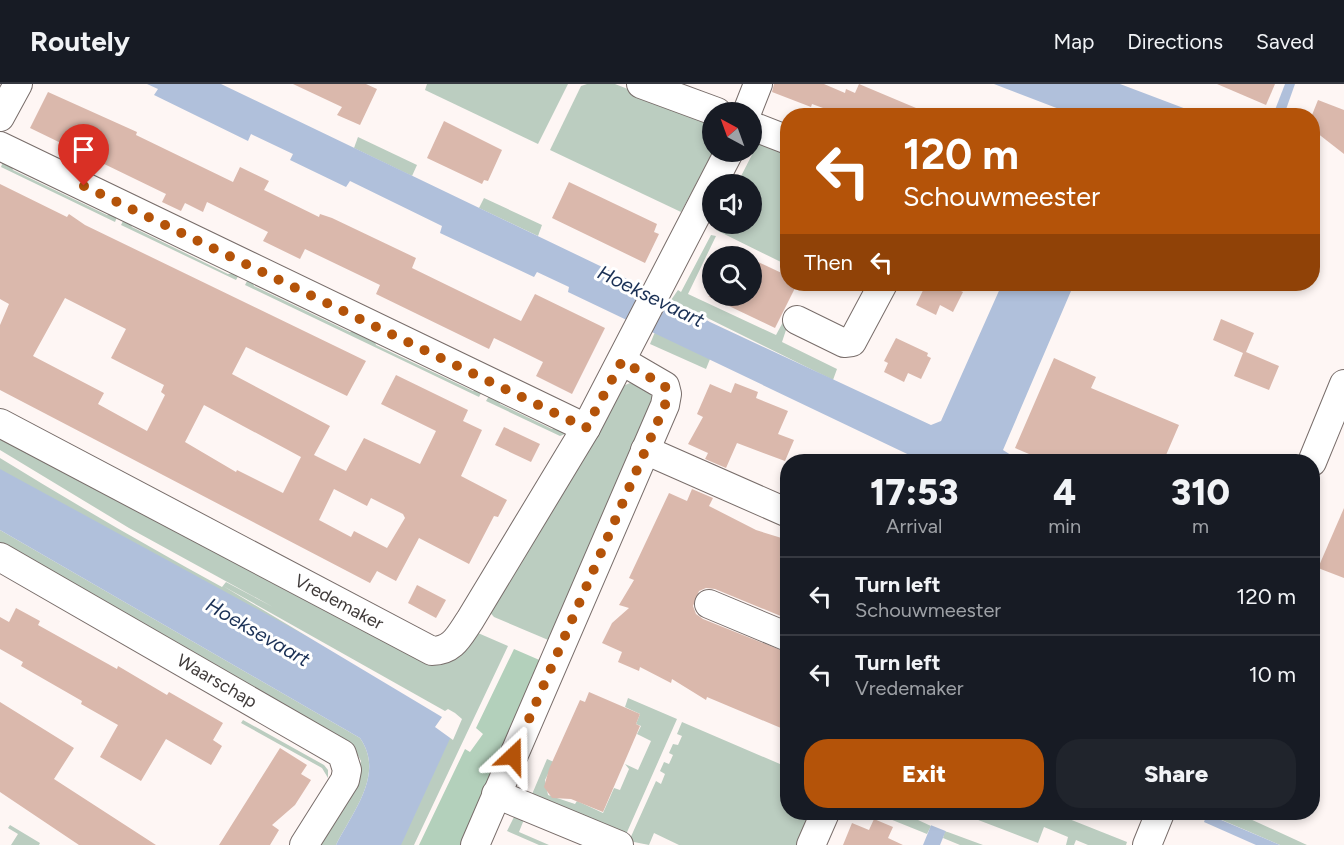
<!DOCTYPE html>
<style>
body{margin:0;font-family:Figtree,sans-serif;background:#20242c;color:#f1f3f6;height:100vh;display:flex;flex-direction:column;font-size:22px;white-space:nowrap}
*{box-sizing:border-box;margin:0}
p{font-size:20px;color:#9ea1a6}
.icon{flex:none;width:33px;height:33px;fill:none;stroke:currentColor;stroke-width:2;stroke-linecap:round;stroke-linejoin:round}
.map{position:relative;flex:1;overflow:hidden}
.panel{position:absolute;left:780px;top:370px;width:540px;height:366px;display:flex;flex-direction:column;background:#171b24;border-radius:24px;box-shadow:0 3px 9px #0003}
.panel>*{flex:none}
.guide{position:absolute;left:780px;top:24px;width:540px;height:183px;border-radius:24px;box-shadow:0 3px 9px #0003;background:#b45309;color:#fff;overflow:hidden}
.needle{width:39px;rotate:319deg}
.fabs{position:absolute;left:702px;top:18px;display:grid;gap:12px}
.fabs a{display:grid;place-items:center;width:60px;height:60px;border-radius:50%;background:#171b24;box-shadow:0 3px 9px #0003;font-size:30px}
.pin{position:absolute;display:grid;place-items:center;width:51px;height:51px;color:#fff;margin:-62px -26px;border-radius:50% 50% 50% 0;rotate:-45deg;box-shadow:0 0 6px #0007}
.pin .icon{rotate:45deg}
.me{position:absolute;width:66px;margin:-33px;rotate:23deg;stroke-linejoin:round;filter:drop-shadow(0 0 4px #0008)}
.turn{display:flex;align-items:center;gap:21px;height:126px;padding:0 24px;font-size:27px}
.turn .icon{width:78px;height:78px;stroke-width:2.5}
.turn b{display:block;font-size:42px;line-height:51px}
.then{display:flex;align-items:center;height:57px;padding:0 24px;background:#0003;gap:12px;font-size:22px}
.eta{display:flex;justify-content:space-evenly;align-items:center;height:102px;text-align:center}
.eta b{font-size:36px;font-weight:800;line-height:42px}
.primary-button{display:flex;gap:12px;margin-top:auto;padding:12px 24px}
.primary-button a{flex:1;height:69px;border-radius:24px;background:#b45309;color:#fff;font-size:24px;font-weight:800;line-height:69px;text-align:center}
.primary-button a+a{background:#20242c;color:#f1f3f6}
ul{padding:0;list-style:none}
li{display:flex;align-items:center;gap:18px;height:78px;padding:0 24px;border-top:2px solid #363941}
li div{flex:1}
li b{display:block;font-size:22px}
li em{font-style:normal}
header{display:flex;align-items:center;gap:36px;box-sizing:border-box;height:84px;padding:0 30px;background:#171b24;border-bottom:2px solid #363941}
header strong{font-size:28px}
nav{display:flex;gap:33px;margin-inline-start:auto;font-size:21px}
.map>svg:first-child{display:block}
.green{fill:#bbcdc0}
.forest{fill:#b3d0bb}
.water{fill:#b0c0db}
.pier{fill:#fef6f4}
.building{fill:#dab8ac;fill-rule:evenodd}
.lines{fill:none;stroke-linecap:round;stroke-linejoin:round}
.minor-casing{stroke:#786d6a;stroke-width:30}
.minor{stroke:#fff;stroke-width:28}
.route{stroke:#b45309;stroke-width:10;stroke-dasharray:0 18}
.labels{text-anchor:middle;stroke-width:6;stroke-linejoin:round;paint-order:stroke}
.street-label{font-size:18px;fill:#403b3a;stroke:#fff}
.water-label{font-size:20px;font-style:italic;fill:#1a3055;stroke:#fff}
</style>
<header>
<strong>Routely</strong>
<nav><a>Map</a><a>Directions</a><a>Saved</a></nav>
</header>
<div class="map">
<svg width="1344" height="761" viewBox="0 0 1344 761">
<rect width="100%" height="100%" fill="#fef6f4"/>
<g class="green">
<path d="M427,0H568L538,60L425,6Z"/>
<path d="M587,0H615L712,38L713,68L681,128L550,66L581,2Z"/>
<path d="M358,53L417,81L412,92L354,64Z"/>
<path d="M759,57L787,66V181L716,146L715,143L717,140H752V100H737Z"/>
<path d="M4,75L10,76L13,86L107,131L119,128L115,138L1,83Z"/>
<path d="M484,114L542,141L538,152L479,124Z"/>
<path d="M126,131L132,143L228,190L241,187L236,196L121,141Z"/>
<path d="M711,151L716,152L688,210L776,251L783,238L788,240L782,258L837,285L833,296L671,216L678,206L681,208Z"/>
<path d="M250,191L254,202L350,248L360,244L373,252L376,261L473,307L484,304L479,313L245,201Z"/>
<path d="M655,248L710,275L706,285L650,260Z"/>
<path d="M630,299L647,305L653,314L553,558L494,533L486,524L623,302Z"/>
<path d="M492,307L497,310L500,320L552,345L560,342L565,350L560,352L486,317Z"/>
<path d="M0,349L433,576L478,549L508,562L414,761H391L446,651L0,400V374C73,419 147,462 222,503L226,498L273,523L129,444L0,366Z"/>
<path d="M0,446L360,654C385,690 353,727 336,761H314L359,689L361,677L355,666L0,461Z"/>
<path d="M628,614L677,635L624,755L530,715L547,675L554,678L545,696L548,711L575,720L577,717L603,729L614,704L620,706L629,685L625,680L638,686L651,657L637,650L641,642L636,640L640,630L625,623Z"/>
<path d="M243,636L324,681L328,686V694L322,684L241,639Z"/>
<path d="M682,638L787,683L788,729H814L800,761H679L654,749L649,761L629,757L656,697L661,700L665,690L660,687L664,678L669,680L673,671L669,669L673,660L678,661L682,652L677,650Z"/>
<path d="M516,729L525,733L519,748L549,761H539L507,747Z"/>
<path d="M875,729H903L931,742L927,750Z"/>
<path d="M960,729H1054L1127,758L1126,761H1088L1076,756L1074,761H1066L1068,753L1044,743L1038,759Z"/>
<path d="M1191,729H1237L1307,761H1280L1208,730L1205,735Z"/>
<path d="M10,741L40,759L39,761H11L18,750L8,744Z"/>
<path d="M945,747L983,761H960L943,754Z"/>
</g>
<path class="forest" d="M514,565L544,578L465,761H419L465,665L470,668L483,650L476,644Z"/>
<g class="water">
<path d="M147,0H221L671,216L710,238L931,341L941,337L1002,200H1074L1003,366L1022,378H924L568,208L569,203L537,188L534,193L440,149L442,142L350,97L346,103L290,76L293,70L251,50L248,57L154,11L158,5Z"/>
<path d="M994,0H1120L1202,31H1162L1149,26L1146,31H1068L1067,28Z"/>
<path d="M1285,0H1295L1284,31H1273Z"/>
<path d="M0,385L459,635L401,761H336C353,727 385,690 360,654L0,446Z"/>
<path d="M936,729H953L940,761H923Z"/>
<path d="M1207,730L1280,761H1256L1204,738Z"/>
</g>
<g class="pier">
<path d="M223,502L445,627L448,625L455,629L462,635L453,656L435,643L442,633Z"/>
<path d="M933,729H956L948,748L928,740Z"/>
</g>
<g class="building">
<path d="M293,0H366L377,5L360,41L337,31L342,23Z"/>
<path d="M774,0H824L845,9L846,5L855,9L859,0L935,32H845L812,20L811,23L772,8Z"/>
<path d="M1217,0H1275L1266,21Z"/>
<path d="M48,8L137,48L136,51L233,98L240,83L269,97L264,106L319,133L320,130L332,134L416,174L412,184L521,237L535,210L605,244L572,310L536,292L543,278L494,254L489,265L376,210L380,201L305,165L300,175L263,157L268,148L207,118L203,128L185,119L181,127L162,118L166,110L30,44Z"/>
<path d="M1318,16L1344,26V70L1312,45V31Z"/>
<path d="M444,37L502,66L488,97L484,96L482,100L427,74Z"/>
<path d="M569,98L657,140L654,148L659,150L645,179L552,134Z"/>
<path d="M0,100L67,133L69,130L85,141L366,277L347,312L246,263L232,290L330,342L314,371L346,387L364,354L420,380L436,347L381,320L396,291L468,326L463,337L482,346L461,392L507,416L498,433L494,432L469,480L419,454L396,497L377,487L370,499L0,306V241L9,220L0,215ZM65,214L126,245L111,274L164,301L161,308L165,311L147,347L98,320L104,309L33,272ZM204,321L301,373L283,409L237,386L236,388L185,358ZM334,405L367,422L371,414L403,430L405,434L387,464L354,447L351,453L319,436Z"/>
<path d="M752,175L788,192V200H797L775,244L708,212H752Z"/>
<path d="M926,200H962L959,206L963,208L953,228L940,221L936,231L916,221Z"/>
<path d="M1221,235L1254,249L1246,268L1279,282L1269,306L1234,292L1243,269L1213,256Z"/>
<path d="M896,254L928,269L927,272L931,274L921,295L908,289L904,298L884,288L888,279L884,277Z"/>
<path d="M1054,274L1096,293L1091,304L1179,341L1163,378H1048L1015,364Z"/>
<path d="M735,299L758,308L756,314L788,327L778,350L794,356L785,377L737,359L726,384L705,375L708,369L688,360L703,333L697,330L710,300L731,309Z"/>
<path d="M504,343L540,360L531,378L495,361Z"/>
<path d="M692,405L713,414L709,422L756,446L788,456V535L715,505L706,504L699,507L693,522L696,530L703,535L788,569V647L707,613L706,616L672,595L671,599L640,583L639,587L618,578L622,568L602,559L612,539L629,524L619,521L634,496L629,494L669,409L687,417Z"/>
<path d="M1344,424V494L1318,484Z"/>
<path d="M417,501L446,516L436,534L408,519Z"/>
<path d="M16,524L40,537L38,541L117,585L118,582L167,611L169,608L223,639L213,656L222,662L211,681L166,655L141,697L100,673L118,641L81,620L82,617L21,582L23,578L0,565V533L9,538Z"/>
<path d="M589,608L640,630L636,640L640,642L603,728L571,715L552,714L544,703L549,685L580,616L585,618Z"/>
<path d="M0,618L74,664L54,695L156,761H79L0,708Z"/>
<path d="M280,664L307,681L301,690L311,696L295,721L272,741L279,746L270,761H219Z"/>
<path d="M874,735L893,743L888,754L903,761H843L852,739L869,746Z"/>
</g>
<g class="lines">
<g class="minor-casing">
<g id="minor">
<path d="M641,0L717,28"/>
<path d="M747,28L758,0"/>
<path d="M0,33L18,0"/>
<path d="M752,42L788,56"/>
<path d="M0,62L586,344"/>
<path d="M797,236L844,259L852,258L883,200"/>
<path d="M0,339L432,567C453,567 459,552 470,536L586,344L729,68"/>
<path d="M645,366L788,429"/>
<path d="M1312,378L1344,300"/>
<path d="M0,473L342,670L347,686L345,696L304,761"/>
<path d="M709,520L788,553"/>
<path d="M496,710L619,761"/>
<path d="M475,761L665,321L667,310L665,302L622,277"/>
<path d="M811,761L825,729"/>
<path d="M1147,761L1160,729"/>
</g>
</g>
<use href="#minor" class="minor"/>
</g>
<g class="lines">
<path class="route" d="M84,102L586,344L622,277L665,302L667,310L665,321L513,672"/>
</g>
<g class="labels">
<g class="street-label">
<text transform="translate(339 518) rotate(28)" y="6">Vredemaker</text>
<text transform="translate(217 597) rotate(30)" y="6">Waarschap</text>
</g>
<g class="water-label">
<text transform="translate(651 212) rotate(26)" y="7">Hoeksevaart</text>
<text transform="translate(258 548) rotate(30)" y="7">Hoeksevaart</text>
</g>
</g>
</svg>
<div class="fabs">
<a><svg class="needle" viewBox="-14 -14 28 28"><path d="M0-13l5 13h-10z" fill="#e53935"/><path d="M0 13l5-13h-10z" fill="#9ea1a6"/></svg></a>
<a><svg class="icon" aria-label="sound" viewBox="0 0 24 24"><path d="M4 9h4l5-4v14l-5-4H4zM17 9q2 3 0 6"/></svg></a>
<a><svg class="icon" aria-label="search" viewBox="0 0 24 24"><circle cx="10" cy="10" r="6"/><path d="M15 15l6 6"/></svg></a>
</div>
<div class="pin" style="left:84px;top:102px;background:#d93025"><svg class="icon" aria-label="arrive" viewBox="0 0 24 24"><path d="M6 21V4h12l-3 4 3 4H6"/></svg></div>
<svg class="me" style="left:513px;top:672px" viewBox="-20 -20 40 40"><path d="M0-17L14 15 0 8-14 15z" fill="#b45309" stroke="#fff" stroke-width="4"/></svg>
<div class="guide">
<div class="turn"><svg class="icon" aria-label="left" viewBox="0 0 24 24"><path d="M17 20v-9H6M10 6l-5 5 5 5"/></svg><div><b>120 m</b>Schouwmeester</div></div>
<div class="then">Then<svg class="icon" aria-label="left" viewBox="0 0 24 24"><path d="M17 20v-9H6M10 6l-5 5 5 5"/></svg></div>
</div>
<section class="panel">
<div class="eta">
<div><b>17:53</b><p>Arrival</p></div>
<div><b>4</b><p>min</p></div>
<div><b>310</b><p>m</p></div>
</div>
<ul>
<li><svg class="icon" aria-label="left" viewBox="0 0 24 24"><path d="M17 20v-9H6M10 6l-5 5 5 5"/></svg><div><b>Turn left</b><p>Schouwmeester</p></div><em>120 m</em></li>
<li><svg class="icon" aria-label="left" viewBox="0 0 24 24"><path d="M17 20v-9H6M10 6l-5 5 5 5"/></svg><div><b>Turn left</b><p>Vredemaker</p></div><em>10 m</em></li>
</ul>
<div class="primary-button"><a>Exit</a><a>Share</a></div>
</section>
</div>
